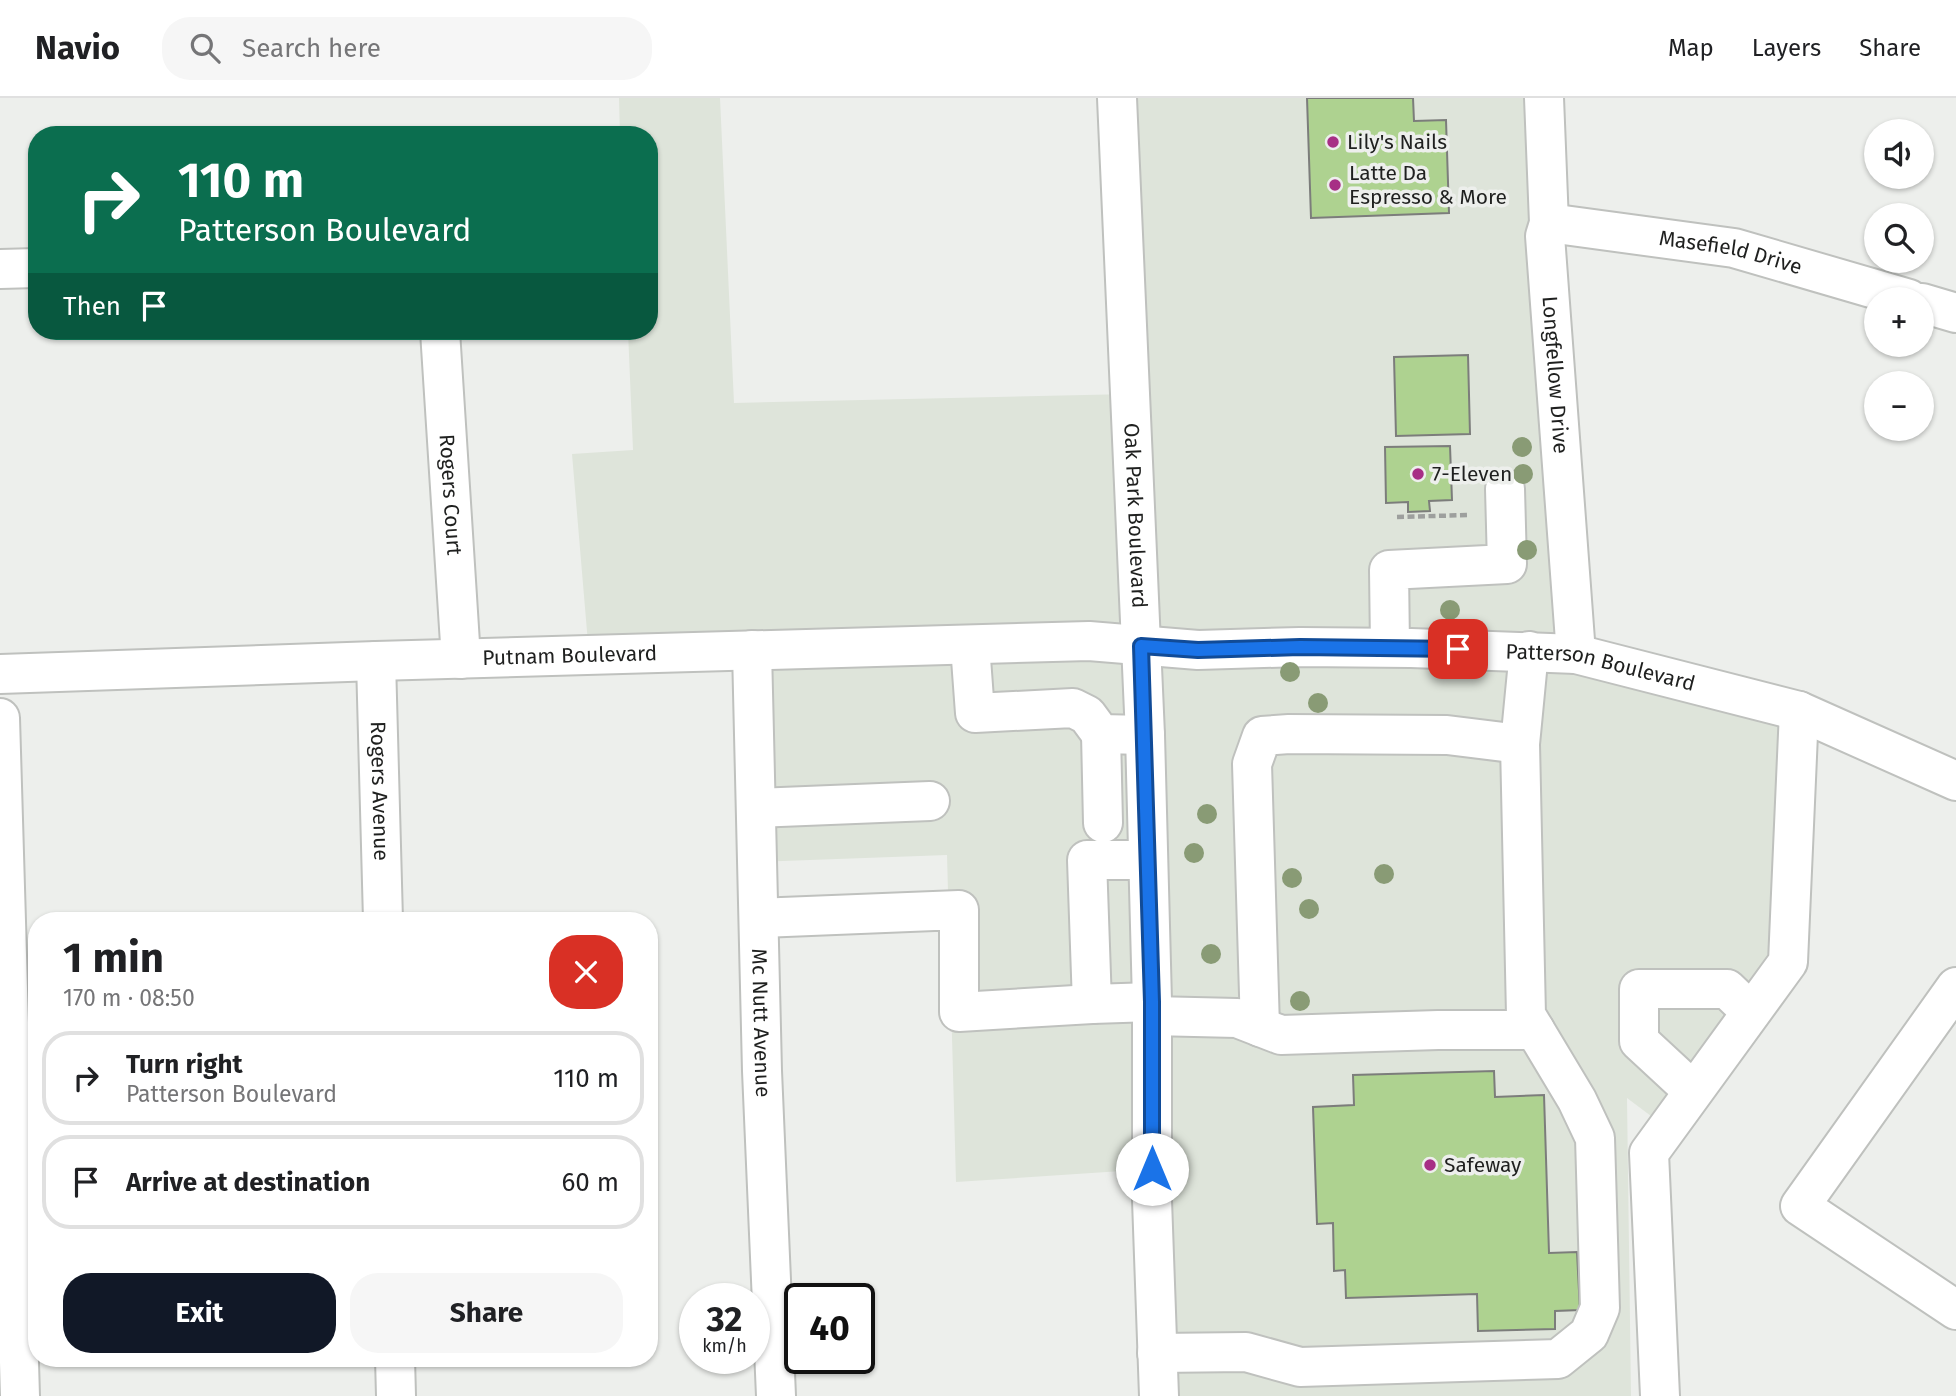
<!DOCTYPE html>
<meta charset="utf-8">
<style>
body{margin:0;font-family:"Fira Sans",sans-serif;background:#f6f6f6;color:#202124;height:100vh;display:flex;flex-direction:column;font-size:26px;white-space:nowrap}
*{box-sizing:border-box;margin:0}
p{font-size:23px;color:#757577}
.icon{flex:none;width:38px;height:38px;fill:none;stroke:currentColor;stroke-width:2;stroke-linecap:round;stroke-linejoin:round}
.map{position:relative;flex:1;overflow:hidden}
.panel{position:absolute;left:28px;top:814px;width:630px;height:455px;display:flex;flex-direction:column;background:#fff;border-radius:28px;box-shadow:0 2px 5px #0004}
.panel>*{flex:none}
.top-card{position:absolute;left:28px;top:28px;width:630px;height:214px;border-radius:28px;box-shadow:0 2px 5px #0004;background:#0b6e4f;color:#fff;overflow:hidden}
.fabs{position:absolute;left:1864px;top:21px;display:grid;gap:14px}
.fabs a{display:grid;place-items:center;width:70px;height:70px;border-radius:50%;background:#fff;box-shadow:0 2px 5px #0004;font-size:35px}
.speed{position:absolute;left:679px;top:1185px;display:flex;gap:14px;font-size:35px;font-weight:700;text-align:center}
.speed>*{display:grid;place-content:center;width:91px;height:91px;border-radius:50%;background:#fff;box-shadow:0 2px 5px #0004;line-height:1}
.speed small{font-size:18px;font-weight:400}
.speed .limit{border:4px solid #111;border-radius:10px;background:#fff;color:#111}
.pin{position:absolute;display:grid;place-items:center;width:60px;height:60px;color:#fff;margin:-30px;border-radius:14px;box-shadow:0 4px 10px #0006}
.me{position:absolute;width:77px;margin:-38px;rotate:0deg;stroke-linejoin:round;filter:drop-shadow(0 0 5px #0008)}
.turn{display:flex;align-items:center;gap:24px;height:147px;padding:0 35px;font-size:32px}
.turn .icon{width:91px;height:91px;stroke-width:2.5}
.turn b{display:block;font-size:49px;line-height:60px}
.then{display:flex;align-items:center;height:66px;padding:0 35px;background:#0003;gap:14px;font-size:26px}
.round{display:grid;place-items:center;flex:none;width:74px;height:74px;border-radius:28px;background:#f6f6f6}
.summary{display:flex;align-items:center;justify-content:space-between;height:119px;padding:0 35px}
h1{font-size:42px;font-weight:700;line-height:52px}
.action{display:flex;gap:14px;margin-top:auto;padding:14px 35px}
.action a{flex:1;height:80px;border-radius:28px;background:#111827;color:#fff;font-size:28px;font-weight:700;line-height:80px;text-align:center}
.action a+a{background:#f6f6f6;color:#202124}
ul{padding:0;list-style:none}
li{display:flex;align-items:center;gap:21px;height:94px;margin:0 14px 10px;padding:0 21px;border:4px solid #e0e0e0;border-radius:28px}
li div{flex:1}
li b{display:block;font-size:26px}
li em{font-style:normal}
header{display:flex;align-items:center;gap:42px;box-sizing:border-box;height:98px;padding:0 35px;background:#fff;border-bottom:2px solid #e0e0e0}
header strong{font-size:33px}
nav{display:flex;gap:38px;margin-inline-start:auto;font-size:24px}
.search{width:490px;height:63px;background:#f6f6f6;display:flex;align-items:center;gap:18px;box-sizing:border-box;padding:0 24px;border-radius:28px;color:#757577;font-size:26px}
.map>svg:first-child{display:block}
.built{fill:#dee4da}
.building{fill:#aed290;stroke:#7c7d7b;stroke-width:2}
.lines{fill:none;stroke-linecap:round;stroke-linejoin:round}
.minor-casing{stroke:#bfc1be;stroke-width:42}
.path{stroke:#9d9f9d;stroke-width:4.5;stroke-dasharray:7 3.5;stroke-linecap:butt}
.minor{stroke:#fff;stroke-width:38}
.tree{fill:#899b75}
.route-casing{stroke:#114b97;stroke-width:18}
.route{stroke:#1a73e8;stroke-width:12}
.poi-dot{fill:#a72f85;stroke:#edefec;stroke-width:2.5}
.labels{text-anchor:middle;stroke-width:7;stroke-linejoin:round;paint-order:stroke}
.poi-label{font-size:21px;fill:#1f201f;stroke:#edefec;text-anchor:start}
.street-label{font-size:21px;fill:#1f201f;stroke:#edefec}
</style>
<header>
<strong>Navio</strong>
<div class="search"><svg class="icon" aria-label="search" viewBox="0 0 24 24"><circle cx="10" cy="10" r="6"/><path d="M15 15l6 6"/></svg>Search here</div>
<nav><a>Map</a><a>Layers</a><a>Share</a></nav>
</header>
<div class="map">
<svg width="1956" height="1298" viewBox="0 0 1956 1298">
<rect width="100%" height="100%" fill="#edefec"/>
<path class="built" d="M619,0H720L734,305L1130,296L1117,0H1544L1576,556L1799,613L1788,864L1667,1030L1627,1000L1631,1298H1159L1152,1071L956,1084L947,757L757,764L752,552L589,557L572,356L633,352L628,233H649V37H620Z"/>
<g class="building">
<path d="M1307,0H1413L1414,23L1446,22L1449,115L1311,120Z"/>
<path d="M1468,257L1470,336L1396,338L1394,259Z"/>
<path d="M1450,348L1452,402L1429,403L1430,413L1408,414V404L1386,405L1385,349Z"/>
<path d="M1494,973L1495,999L1544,997L1549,1155L1577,1154L1580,1212L1555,1213V1231L1478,1233L1477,1196L1346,1200L1345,1172L1334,1173L1333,1125L1317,1126L1313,1009L1354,1007L1353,977Z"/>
</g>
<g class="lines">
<g class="minor-casing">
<g id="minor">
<path id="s1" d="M1117,0L1145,637L1152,904V1102L1159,1298"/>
<path id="s2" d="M1544,0L1549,125L1545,138L1576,556"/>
<path id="s3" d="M1549,125L1734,150L1909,201"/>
<path d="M0,171L37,170"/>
<path d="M1922,205L1956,215"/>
<path id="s4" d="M440,233L461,561"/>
<path d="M970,547L975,615L1073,610L1087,617L1101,636L1145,637"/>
<path d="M1390,549L1389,472L1507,466L1505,391"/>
<path id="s5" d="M752,552L762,973L776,1298"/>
<path id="s6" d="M376,563L383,822"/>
<path id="s7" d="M0,576L376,563L1089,543L1198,552L1300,549L1411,550L1576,556L1799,613L1956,683"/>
<path d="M0,620L20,1298"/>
<path d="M1101,636L1103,725"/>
<path d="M756,710L930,703"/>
<path d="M1148,762H1087L1092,906L1152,904"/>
<path d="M759,820L959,812V914L1092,906"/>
<path d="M1956,889L1800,1108L1956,1212"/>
<path d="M1152,918L1237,920L1281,937L1438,932H1535"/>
<path d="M1260,929L1252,666L1262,638L1289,636L1447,637L1520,646"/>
<path d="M1693,993L1639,943V891H1727L1751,914"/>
<path d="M1157,1255L1246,1254L1300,1269L1558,1261L1589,1236L1600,1210L1595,1040L1577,1002L1526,917L1520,646L1529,553"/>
<path d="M395,1260L396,1298"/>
<path d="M1660,1298L1649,1055L1788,864L1799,613"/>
</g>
</g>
<path class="path" d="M1397,419L1469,417"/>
<use href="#minor" class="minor"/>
</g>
<g class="tree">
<circle cx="1522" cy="349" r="10"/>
<circle cx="1523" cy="376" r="10"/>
<circle cx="1527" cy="452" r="10"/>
<circle cx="1450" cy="512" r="10"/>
<circle cx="1290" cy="574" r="10"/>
<circle cx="1318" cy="605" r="10"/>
<circle cx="1207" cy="716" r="10"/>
<circle cx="1194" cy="755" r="10"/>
<circle cx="1384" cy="776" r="10"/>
<circle cx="1292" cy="780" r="10"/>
<circle cx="1309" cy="811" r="10"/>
<circle cx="1211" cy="856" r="10"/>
<circle cx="1300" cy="903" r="10"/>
</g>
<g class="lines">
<g class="route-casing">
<path id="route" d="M1152,1071V904L1141,548L1198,552L1300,549L1458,551"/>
</g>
<use href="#route" class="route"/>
</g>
<g class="poi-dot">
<circle cx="1333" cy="44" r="7"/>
<circle cx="1335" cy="87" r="7"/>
<circle cx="1418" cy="376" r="7"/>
<circle cx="1430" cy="1067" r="7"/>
</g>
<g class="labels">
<g class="poi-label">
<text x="1347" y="51">Lily's Nails</text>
<text x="1349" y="82">Latte Da<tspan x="1349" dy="24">Espresso &amp; More</tspan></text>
<text x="1432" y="383">7-Eleven</text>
<text x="1444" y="1074">Safeway</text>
</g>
<g class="street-label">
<text dy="7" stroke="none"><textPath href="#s3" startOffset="184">Masefield Drive</textPath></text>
<text dy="7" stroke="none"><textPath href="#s2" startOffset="278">Longfellow Drive</textPath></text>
<text dy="7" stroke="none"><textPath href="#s4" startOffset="164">Rogers Court</textPath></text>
<text dy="7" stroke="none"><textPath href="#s1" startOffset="418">Oak Park Boulevard</textPath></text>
<text dy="7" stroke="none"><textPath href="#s7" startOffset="570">Putnam Boulevard</textPath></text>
<text dy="7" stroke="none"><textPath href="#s7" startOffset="1603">Patterson Boulevard</textPath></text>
<text dy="7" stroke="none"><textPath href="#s6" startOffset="130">Rogers Avenue</textPath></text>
<text dy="7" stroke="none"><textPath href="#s5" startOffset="373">Mc Nutt Avenue</textPath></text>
</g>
</g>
</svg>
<div class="fabs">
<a><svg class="icon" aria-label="sound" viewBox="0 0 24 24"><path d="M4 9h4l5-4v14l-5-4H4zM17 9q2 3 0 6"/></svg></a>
<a><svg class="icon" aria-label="search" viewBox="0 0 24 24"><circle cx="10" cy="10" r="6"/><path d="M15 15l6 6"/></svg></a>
<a>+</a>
<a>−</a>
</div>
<div class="speed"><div>32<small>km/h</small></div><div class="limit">40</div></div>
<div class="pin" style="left:1458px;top:551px;background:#d93025"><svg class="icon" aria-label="arrive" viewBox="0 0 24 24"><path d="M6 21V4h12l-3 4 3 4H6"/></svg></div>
<svg class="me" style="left:1152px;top:1071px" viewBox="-20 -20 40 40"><circle r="19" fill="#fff"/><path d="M0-13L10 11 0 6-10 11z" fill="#1a73e8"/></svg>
<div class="top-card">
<div class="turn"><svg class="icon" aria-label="right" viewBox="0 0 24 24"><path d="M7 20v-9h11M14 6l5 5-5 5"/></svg><div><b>110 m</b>Patterson Boulevard</div></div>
<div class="then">Then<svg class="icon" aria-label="arrive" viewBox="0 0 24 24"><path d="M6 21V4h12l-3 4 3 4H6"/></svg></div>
</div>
<section class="panel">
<div class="summary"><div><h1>1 min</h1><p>170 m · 08:50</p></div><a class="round" style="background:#d93025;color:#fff"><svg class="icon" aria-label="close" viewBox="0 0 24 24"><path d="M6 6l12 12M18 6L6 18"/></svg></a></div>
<ul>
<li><svg class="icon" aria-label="right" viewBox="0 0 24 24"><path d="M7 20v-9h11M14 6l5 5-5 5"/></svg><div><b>Turn right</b><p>Patterson Boulevard</p></div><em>110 m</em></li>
<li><svg class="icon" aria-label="arrive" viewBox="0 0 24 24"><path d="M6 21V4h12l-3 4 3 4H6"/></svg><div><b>Arrive at destination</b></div><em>60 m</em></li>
</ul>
<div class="action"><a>Exit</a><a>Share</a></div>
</section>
</div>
